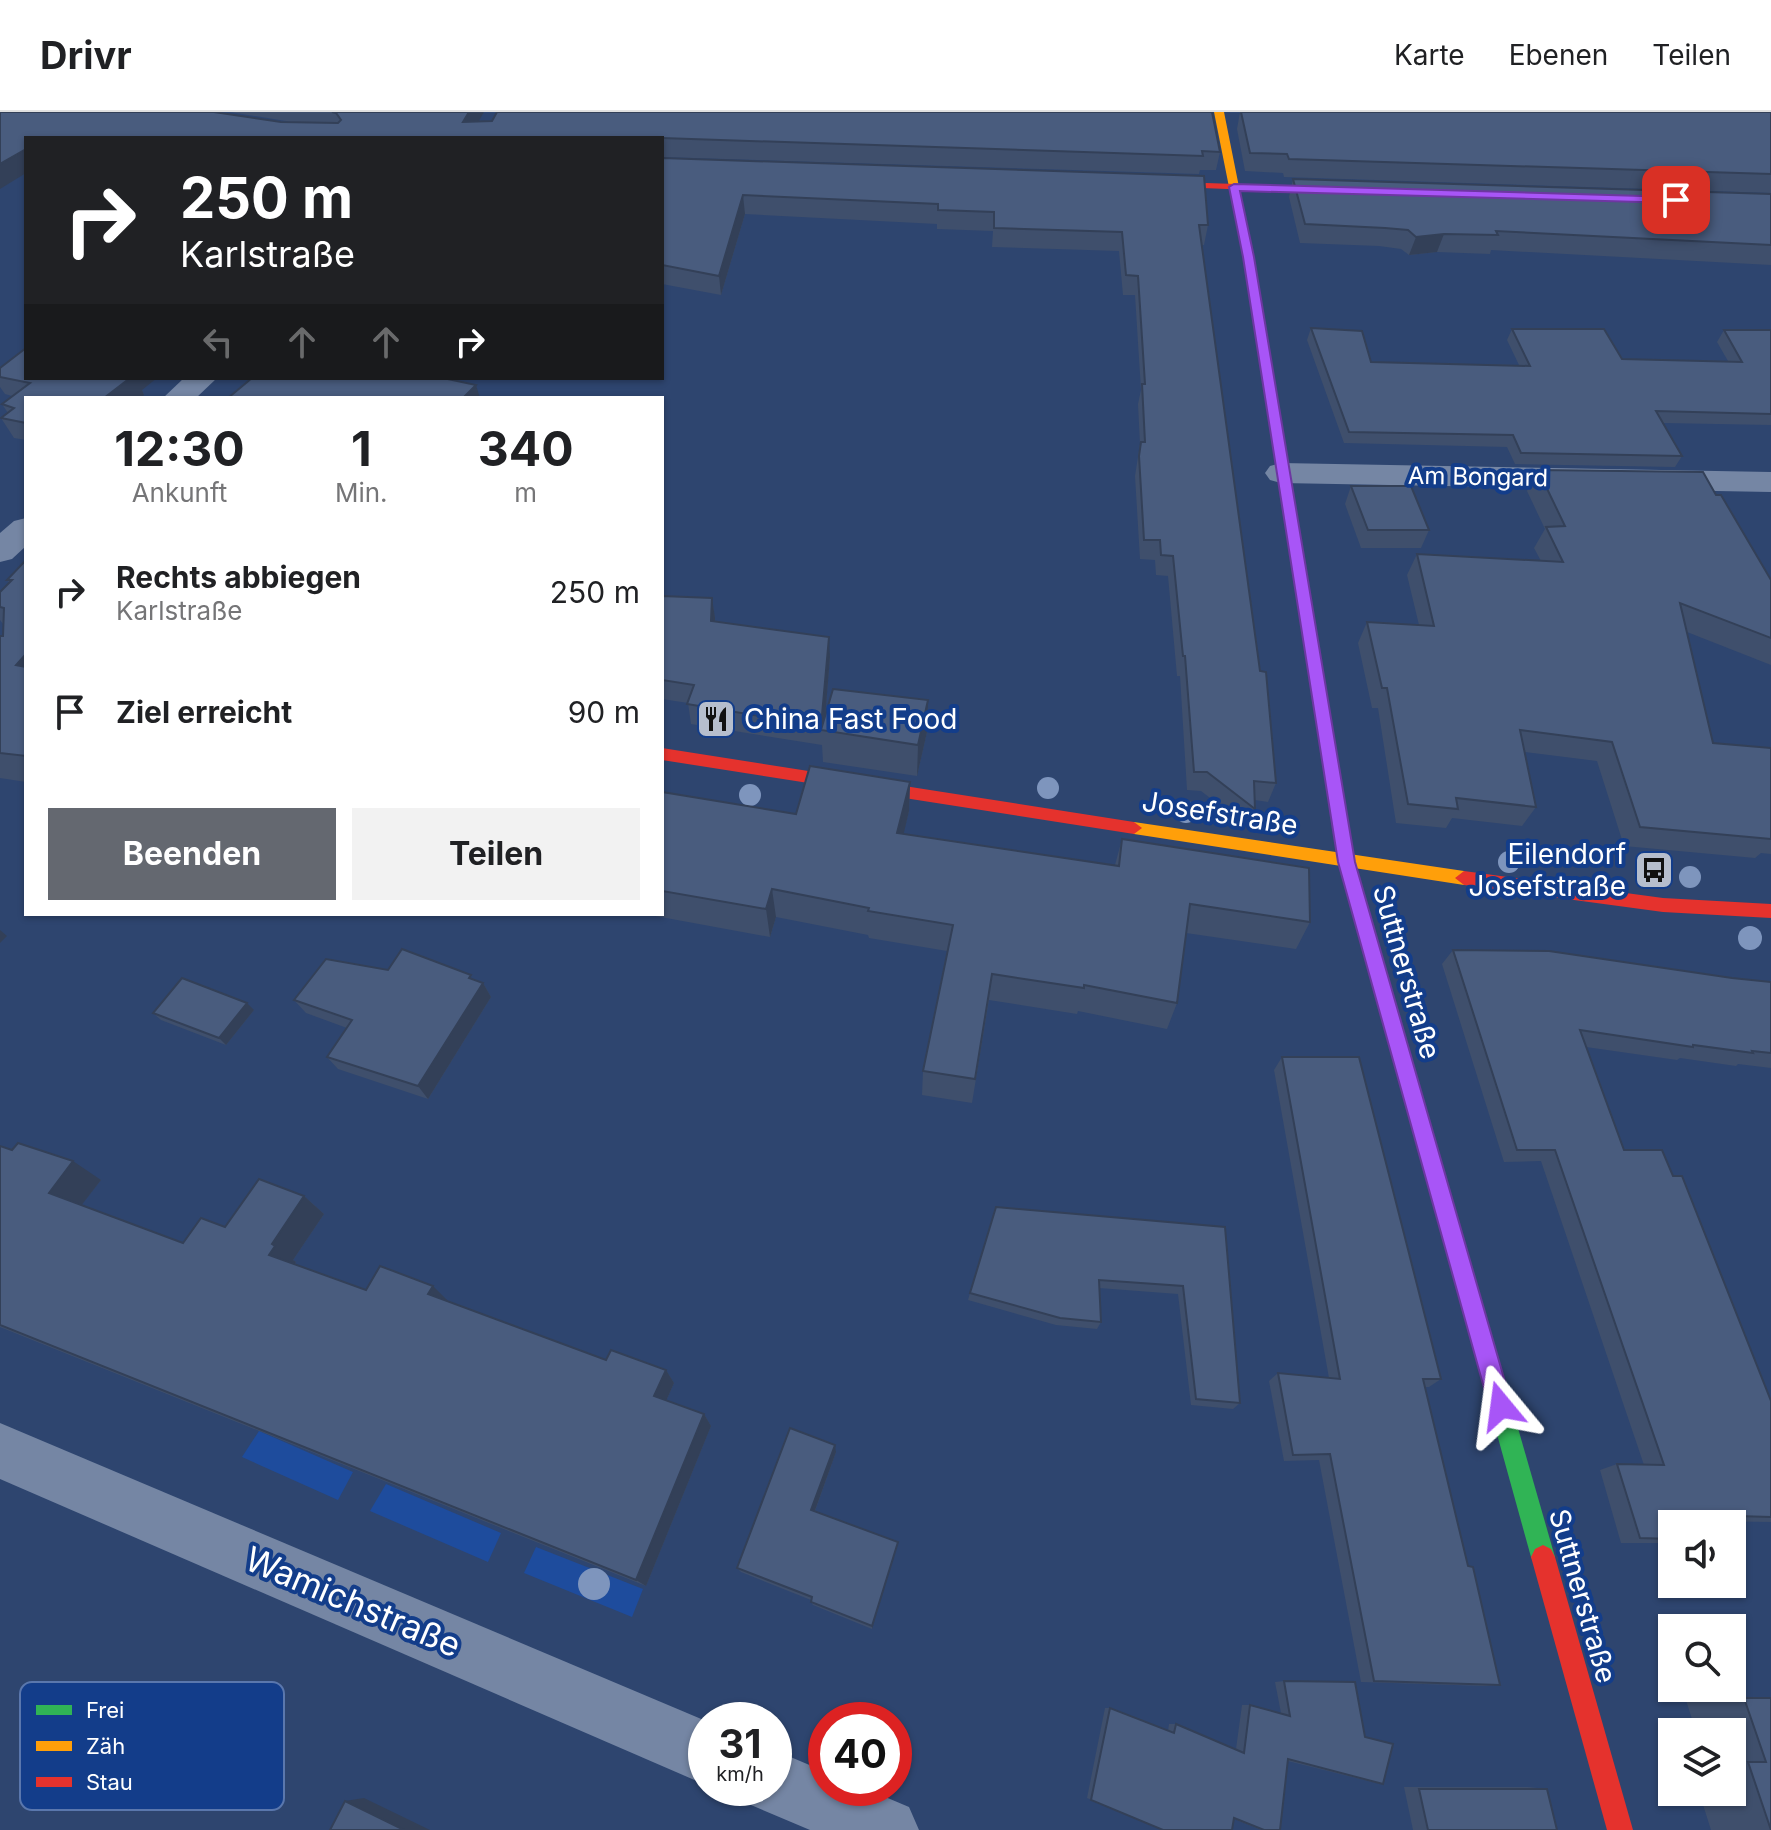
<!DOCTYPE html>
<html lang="de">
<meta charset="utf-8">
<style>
body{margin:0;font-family:Inter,sans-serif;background:#f2f2f2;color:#202124;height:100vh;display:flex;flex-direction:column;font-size:30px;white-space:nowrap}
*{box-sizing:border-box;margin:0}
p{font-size:26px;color:#757577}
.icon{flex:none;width:44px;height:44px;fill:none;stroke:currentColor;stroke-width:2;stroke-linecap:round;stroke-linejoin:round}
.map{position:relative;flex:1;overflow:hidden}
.side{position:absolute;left:24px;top:284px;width:640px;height:520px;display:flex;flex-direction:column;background:#fff;border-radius:0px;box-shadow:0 2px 6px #0004}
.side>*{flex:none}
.hud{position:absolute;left:24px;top:24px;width:640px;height:244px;border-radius:0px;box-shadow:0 2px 6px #0004;background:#202124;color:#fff;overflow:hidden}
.controls{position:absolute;left:1658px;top:1398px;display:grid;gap:16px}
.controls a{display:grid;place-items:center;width:88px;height:88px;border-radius:0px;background:#fff;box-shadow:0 2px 6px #0004;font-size:40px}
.speed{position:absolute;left:688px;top:1590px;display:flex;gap:16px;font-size:40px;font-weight:700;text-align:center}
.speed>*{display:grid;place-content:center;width:104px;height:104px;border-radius:50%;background:#fff;box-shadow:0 2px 6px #0004;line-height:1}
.speed small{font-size:20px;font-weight:400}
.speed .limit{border:12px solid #d22;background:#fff;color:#111}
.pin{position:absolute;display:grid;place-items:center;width:68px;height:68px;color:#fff;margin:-34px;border-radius:16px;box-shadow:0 4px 12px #0006}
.me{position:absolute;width:88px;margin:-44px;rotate:344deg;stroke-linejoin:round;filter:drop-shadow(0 0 6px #0008)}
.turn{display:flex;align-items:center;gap:28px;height:168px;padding:0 24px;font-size:36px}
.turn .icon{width:104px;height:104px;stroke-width:2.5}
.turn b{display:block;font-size:56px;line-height:68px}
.lanes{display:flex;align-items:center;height:76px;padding:0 24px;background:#0003;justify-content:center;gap:40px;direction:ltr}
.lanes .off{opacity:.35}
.eta{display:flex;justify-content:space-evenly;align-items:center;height:136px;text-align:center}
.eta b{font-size:48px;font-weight:700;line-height:56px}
.button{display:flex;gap:16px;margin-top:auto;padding:16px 24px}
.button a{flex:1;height:92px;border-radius:0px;background:#646870;color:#fff;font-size:32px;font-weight:700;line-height:92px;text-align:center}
.button a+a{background:#f2f2f2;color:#202124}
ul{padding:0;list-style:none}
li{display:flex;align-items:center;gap:24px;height:120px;padding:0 24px}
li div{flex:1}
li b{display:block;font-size:30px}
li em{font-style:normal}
header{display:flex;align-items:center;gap:48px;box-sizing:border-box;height:112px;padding:0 40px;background:#fff;border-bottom:2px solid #e0e0e0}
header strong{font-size:38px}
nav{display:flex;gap:44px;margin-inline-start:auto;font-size:28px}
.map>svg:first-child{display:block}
.green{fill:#1e4c9d}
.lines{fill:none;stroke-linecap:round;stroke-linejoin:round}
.street{fill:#7586a4;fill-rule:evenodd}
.fast{fill:#30b455;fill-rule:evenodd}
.slow{fill:#ff9f0a;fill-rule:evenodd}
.jam{fill:#e5322d;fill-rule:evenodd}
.tree{fill:#7e95bd}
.wall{fill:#3f4f6c}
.shaded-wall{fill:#334058}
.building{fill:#495c7e;stroke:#334058;stroke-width:2}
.route{fill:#a855f7;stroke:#6d37a1;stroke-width:2}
.labels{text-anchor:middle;stroke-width:8;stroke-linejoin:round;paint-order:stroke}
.far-street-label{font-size:24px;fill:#fff;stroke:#133d8a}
.poi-label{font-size:28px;fill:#fff;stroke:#133d8a;text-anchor:start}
.street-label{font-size:28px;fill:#fff;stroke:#133d8a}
.near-street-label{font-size:34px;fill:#fff;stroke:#133d8a}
.key{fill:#133d8a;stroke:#5a77ad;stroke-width:2}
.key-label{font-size:22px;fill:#fff}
</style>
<header>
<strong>Drivr</strong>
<nav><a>Karte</a><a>Ebenen</a><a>Teilen</a></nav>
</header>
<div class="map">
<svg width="1771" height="1718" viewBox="0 0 1771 1718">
<rect width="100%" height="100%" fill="#2e456f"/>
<g class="green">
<path d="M259,1319L353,1360L338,1388L242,1345Z"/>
<path d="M386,1372L501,1421L488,1450L370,1399Z"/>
<path d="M536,1435L643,1477L632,1505L524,1461Z"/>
</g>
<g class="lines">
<g class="street">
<path d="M184,266H217L196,286H163Z"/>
<path d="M1281,351L1771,360V380L1281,371L1270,368L1265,361L1270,354Z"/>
<path d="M26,406V434L12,447L0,450V421L14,409Z"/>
<path d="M0,1311L706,1609V1673L0,1367Z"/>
<path d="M774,1638L826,1660V1676H864L909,1695L919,1718H810L751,1693L744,1676H774Z"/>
</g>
<path class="fast" d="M1435,1053L1442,1055L1445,1062L1555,1445L1551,1453L1543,1457L1535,1453L1531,1445L1425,1062L1428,1055Z"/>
<g class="slow">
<path d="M1214,0H1224L1253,145L1336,636L1328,642L1320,636L1243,145Z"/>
<path d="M1134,710L1464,759L1473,766L1464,773L1134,722L1126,716Z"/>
</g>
<g class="jam">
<path d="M1206,71L1349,76L1354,79L1349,82L1202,76L1201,74Z"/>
<path d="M1328,630L1336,636L1355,750L1445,1062L1442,1069L1435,1071L1428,1069L1425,1062L1339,750L1320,636Z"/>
<path d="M662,636L1134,710L1142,716L1134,722L662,648Z"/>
<path d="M1464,759L1663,786L1771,792V806L1663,800L1464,773L1455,766Z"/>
<path d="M1543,1433L1551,1437L1555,1445L1633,1718H1607L1531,1445L1535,1437Z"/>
</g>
</g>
<g class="tree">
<circle cx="1048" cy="676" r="11"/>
<circle cx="750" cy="683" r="11"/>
<circle cx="1186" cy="700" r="11"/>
<circle cx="1509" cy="750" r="11"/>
<circle cx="1690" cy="765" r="11"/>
<circle cx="1750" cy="826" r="12"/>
<circle cx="594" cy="1472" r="16"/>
</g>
<g class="wall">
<path d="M0,0L281,10H292L230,0H484L478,9L1220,40L1216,58H1200L1199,62L662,45V26H26Z"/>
<path d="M1240,0H1771V81L1284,65L1283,61L1245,59L1237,17Z"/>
<path d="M662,46L1208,113L1204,133H1202L1276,671L1268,690L1255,688V697L1248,715L1201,679L1187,678L1180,564H1177L1168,464L1156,463L1155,448L1140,447L1135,364L1140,332L1138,292L1141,278L1135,183H1123L1119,139L992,135L993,119L937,117V112L745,102L721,183L662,172Z"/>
<path d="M1293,67L1771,82V153L1491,138L1490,142L1437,140L1409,143L1401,137L1379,134L1300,131L1289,85Z"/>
<path d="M1311,216L1371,250L1519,253L1507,228L1512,217L1622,247L1728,249L1717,230L1724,218H1771V313L1663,311L1682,344L1675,355L1515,352L1507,335L1344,331L1307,228Z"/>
<path d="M0,256L142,278L144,283L26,286V328L14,326L1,306L8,301L2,292L12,284L5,282L0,275Z"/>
<path d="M1538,358L1716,383L1771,468V553L1687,520L1713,631L1771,636V742L1761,741L1755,746L1624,734L1597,649L1525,640L1536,695L1522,714L1452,706L1446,716L1396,711L1378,596H1372L1358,531L1367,510L1419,513L1407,463L1417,442L1541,449L1534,436L1545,417L1527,379Z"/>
<path d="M1351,374L1429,418L1421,436H1361L1345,392Z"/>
<path d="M26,448V670L0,666V524H3V512L0,508V480L10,471L7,468Z"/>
<path d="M662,484L712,486L715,509L830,545L825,604L928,588L927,620L917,664L823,650L822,633L691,612L688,591L662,587Z"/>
<path d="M910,670L909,699L903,722L1115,753L1122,727L1310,810L1296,837L1186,821L1177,891L1167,917L1078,899L1077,902L989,888L972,991L922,983L923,959L947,839L869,826L868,823L776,805L770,825L650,803L662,802V680L796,702Z"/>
<path d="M1453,838L1771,870V956L1738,952L1736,954L1680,946L1677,948L1586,935L1624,1038L1771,1289V1410L1706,1409L1672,1412V1431H1621L1600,1358L1617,1352L1644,1353L1541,1049L1504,1050L1442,852Z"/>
<path d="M388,858L474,868L483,871L491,885L428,987L338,957L327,945L347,916L306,901L294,888Z"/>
<path d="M254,898L226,933L161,908L153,901Z"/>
<path d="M1282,945L1441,1267L1429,1275H1425L1468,1454L1500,1573L1484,1574L1361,1570L1319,1348L1284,1349L1269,1269L1278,1261L1329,1266L1274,958Z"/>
<path d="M0,1034L101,1068L81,1093L183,1131L304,1084L324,1102L293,1148L296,1150L295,1152L366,1178L449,1190L606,1248L666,1258L674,1271L666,1289L704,1302L711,1314L646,1474L0,1215Z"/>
<path d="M1225,1115L1240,1291L1233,1297L1191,1293L1178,1182L1099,1176L1101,1210L1097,1217L1056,1213L968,1188L970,1181Z"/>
<path d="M836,1340L815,1399L898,1430L897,1434L872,1517L813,1493L811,1490V1488L741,1460L737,1456Z"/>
<path d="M1284,1569L1365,1625L1383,1672L1372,1670L1288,1649L1280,1718H1261L1234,1707L1163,1718L1087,1686L1105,1596H1110L1168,1619L1169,1612H1176L1236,1637L1242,1593H1250L1281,1601L1275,1570Z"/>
<path d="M1744,1586H1771V1718H1711L1699,1680H1732V1620H1696L1686,1588Z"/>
<path d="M1404,1675H1528L1547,1677L1557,1718H1413Z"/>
</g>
<g class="shaded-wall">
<path d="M469,0H484L469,26L463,10Z"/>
<path d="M26,37V61L0,77V52Z"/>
<path d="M743,83L745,102L721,183L719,164Z"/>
<path d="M1444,122L1437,140L1409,143L1416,125Z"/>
<path d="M129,266H157L142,278L144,283L141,286H104Z"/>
<path d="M476,273L480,286H463Z"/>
<path d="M712,486L715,506L714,528L711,509Z"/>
<path d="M829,525L830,545L824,619L821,614Z"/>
<path d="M26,542V565L16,553Z"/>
<path d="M928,588L927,620L917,664L918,633Z"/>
<path d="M910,670L909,699L897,750V721Z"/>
<path d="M772,777L776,805L770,825L766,797Z"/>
<path d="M0,818L7,824L0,831Z"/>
<path d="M483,871L491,885L428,987L418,974Z"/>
<path d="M247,891L254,898L226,933L219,926Z"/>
<path d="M73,1049L101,1068L77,1099L49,1081Z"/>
<path d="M304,1084L324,1102L293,1148L296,1150L290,1159L269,1143L272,1132Z"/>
<path d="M433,1174L449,1190L428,1182Z"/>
<path d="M666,1258L674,1271L663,1296L654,1284Z"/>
<path d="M704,1302L711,1314L646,1474L636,1468Z"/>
<path d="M835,1333L836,1340L813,1404L811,1398Z"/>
<path d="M898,1430L897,1434L872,1517V1514Z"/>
<path d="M364,1686L430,1718H404L345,1689Z"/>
</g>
<g class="building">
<path d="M0,0H214L281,10L338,11L341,8L336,1L332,0H469L463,10L492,9L497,0H1212L1220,40L1202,39L1203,44L662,26H26V37L0,52Z"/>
<path d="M1241,0H1771V62L1289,47L1287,42L1250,41Z"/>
<path d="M662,46L1204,64L1208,113H1199L1260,559L1266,560L1276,671L1254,669L1255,697L1207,660H1194L1185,544H1183L1173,444L1161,443L1160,428H1144L1139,344L1141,330H1145L1142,272H1145L1138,164L1126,163L1122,120L994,116V100L938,98V92L743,83L719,164L662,153Z"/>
<path d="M1293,67L1771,82V133L1496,119L1498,123L1444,122L1416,125L1408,118L1385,116L1305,112Z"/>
<path d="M1311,216L1362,219L1371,250L1530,254L1512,217H1604L1622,247L1742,250L1724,218H1771V302L1656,299L1682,344L1521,341L1513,323L1349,320Z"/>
<path d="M26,236V266H130L104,286H26V311L1,306L14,296L2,292L30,271L0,265V256Z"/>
<path d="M252,266H443L476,273L463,286H228Z"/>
<path d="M1538,358L1703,360L1716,383H1721L1771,468V526L1680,491L1713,631L1771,636V727L1640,715L1612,630L1520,618L1536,695L1456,686L1458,697L1408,692L1387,576H1382L1367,510L1434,514L1417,442L1563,450L1546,415L1565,414Z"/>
<path d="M1351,374H1411L1429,418H1368Z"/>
<path d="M26,448V542L16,553L26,555V644L0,641V524H3L4,496L0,495V480L12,468H7Z"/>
<path d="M662,484L712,486L711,509L829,525L821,614L687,592L694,573L662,568Z"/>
<path d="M833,577L928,588L918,633L821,618Z"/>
<path d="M810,654L910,670L897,721L1119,754L1122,727L1309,756L1310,810L1190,792L1177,891L1084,873V876L992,862L975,967L923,959L953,813L868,799L869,796L772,777L766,797L662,779V680L796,702Z"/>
<path d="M402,837L471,863L469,866L483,871L418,974L327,945L352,908L294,888L326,847L388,858Z"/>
<path d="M1453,838L1549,839L1732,866L1771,870V941L1752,939L1753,941L1693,933V935L1580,918L1624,1038H1662L1673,1064H1682L1771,1289V1405L1703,1403L1707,1412H1672V1427L1640,1426L1617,1352L1664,1353L1555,1038H1517Z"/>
<path d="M182,866L247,891L219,926L153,901Z"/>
<path d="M1282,945H1359L1441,1267H1423L1468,1454L1473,1455L1500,1573L1374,1569L1330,1342L1293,1343L1278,1261L1340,1267Z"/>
<path d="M18,1031L73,1049L49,1081L183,1131L201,1106L225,1115L259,1067L304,1084L272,1132L275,1134L269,1143L366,1178L380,1154L433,1174L428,1182L606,1248L611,1238L666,1258L654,1284L704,1302L636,1468L0,1213V1034L12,1038Z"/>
<path d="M996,1095L1225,1115L1240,1291L1196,1287L1183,1174L1099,1168L1101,1210L1060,1206L970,1181Z"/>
<path d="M790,1316L835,1333L811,1398L898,1430L872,1514L811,1490L812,1485L737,1456Z"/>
<path d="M1284,1569L1355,1570L1365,1625L1393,1632L1383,1672L1288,1647L1280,1718H1264L1234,1706L1232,1718H1163L1091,1688L1110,1596L1174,1621L1176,1612L1244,1641L1250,1593L1290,1604Z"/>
<path d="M1744,1586H1771V1718L1748,1650H1766Z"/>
<path d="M1419,1677H1547L1557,1718H1428Z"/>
<path d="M345,1689L404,1718H330Z"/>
</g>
<path class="route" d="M1234,72L1676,85L1681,88L1676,91L1240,79L1254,145L1355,750L1512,1294L1509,1302L1501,1306L1493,1302L1489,1294L1338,750L1243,145L1229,75Z"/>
<defs>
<g id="restaurant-square" transform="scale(2)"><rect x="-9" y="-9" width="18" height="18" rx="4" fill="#b6becd" stroke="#133d8a"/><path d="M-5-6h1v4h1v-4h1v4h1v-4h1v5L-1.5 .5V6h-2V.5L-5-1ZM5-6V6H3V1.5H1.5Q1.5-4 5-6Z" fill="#111"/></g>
<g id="bus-square" transform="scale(2)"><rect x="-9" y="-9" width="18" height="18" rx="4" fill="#b6becd" stroke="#133d8a"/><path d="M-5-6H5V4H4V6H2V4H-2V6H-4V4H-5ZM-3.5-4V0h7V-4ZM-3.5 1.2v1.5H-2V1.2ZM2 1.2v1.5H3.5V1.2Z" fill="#111"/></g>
</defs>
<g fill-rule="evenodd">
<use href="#restaurant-square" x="716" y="607"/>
<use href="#bus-square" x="1654" y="758"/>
</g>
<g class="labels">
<g class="far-street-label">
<text transform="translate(1478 365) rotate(1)" y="8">Am Bongard</text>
</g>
<g class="poi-label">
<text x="744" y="617">China Fast Food</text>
<text x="1626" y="752" text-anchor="end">Eilendorf<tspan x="1626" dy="32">Josefstraße</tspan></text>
</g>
<g class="street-label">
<text transform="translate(1220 701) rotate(9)" y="10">Josefstraße</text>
<text transform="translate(1407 860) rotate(74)" y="10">Suttnerstraße</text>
<text transform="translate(1583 1484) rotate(74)" y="10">Suttnerstraße</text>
</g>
<g class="near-street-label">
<text transform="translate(353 1490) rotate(23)" y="12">Wamichstraße</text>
</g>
</g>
<rect x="20" y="1570" width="264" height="128" rx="12" class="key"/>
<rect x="36" y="1593" width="36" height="10" fill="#30b455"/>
<rect x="36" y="1629" width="36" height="10" fill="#ff9f0a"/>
<rect x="36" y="1665" width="36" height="10" fill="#e5322d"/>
<g class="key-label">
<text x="86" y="1606">Frei</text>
<text x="86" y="1642">Zäh</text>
<text x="86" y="1678">Stau</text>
</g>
</svg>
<div class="controls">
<a><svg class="icon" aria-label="sound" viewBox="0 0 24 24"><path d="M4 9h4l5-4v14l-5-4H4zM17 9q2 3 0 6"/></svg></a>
<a><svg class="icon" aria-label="search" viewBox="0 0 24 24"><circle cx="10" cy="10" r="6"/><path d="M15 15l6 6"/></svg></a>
<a><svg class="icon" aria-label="layers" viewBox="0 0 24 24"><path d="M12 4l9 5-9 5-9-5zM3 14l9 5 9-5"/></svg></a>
</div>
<div class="speed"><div>31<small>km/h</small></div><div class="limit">40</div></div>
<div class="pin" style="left:1676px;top:88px;background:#d93025"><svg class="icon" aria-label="arrive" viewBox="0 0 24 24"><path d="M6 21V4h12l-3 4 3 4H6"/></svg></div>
<svg class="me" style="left:1501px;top:1294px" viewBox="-20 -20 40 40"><path d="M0-17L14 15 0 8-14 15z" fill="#a855f7" stroke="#fff" stroke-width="4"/></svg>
<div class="hud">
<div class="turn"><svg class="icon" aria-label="right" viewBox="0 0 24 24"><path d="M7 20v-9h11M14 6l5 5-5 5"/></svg><div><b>250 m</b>Karlstraße</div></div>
<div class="lanes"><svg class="icon off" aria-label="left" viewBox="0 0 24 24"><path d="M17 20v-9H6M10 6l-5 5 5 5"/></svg><svg class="icon off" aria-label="ahead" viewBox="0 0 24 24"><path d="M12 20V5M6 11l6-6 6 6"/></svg><svg class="icon off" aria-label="ahead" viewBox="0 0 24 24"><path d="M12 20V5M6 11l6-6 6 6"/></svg><svg class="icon" aria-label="right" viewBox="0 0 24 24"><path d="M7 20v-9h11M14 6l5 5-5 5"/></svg></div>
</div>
<section class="side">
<div class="eta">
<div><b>12:30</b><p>Ankunft</p></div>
<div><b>1</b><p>Min.</p></div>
<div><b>340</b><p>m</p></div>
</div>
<ul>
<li><svg class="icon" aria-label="right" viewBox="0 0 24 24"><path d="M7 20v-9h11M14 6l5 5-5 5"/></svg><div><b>Rechts abbiegen</b><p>Karlstraße</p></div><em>250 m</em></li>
<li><svg class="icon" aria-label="arrive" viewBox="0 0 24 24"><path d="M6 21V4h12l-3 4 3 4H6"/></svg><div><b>Ziel erreicht</b></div><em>90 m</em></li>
</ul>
<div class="button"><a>Beenden</a><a>Teilen</a></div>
</section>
</div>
